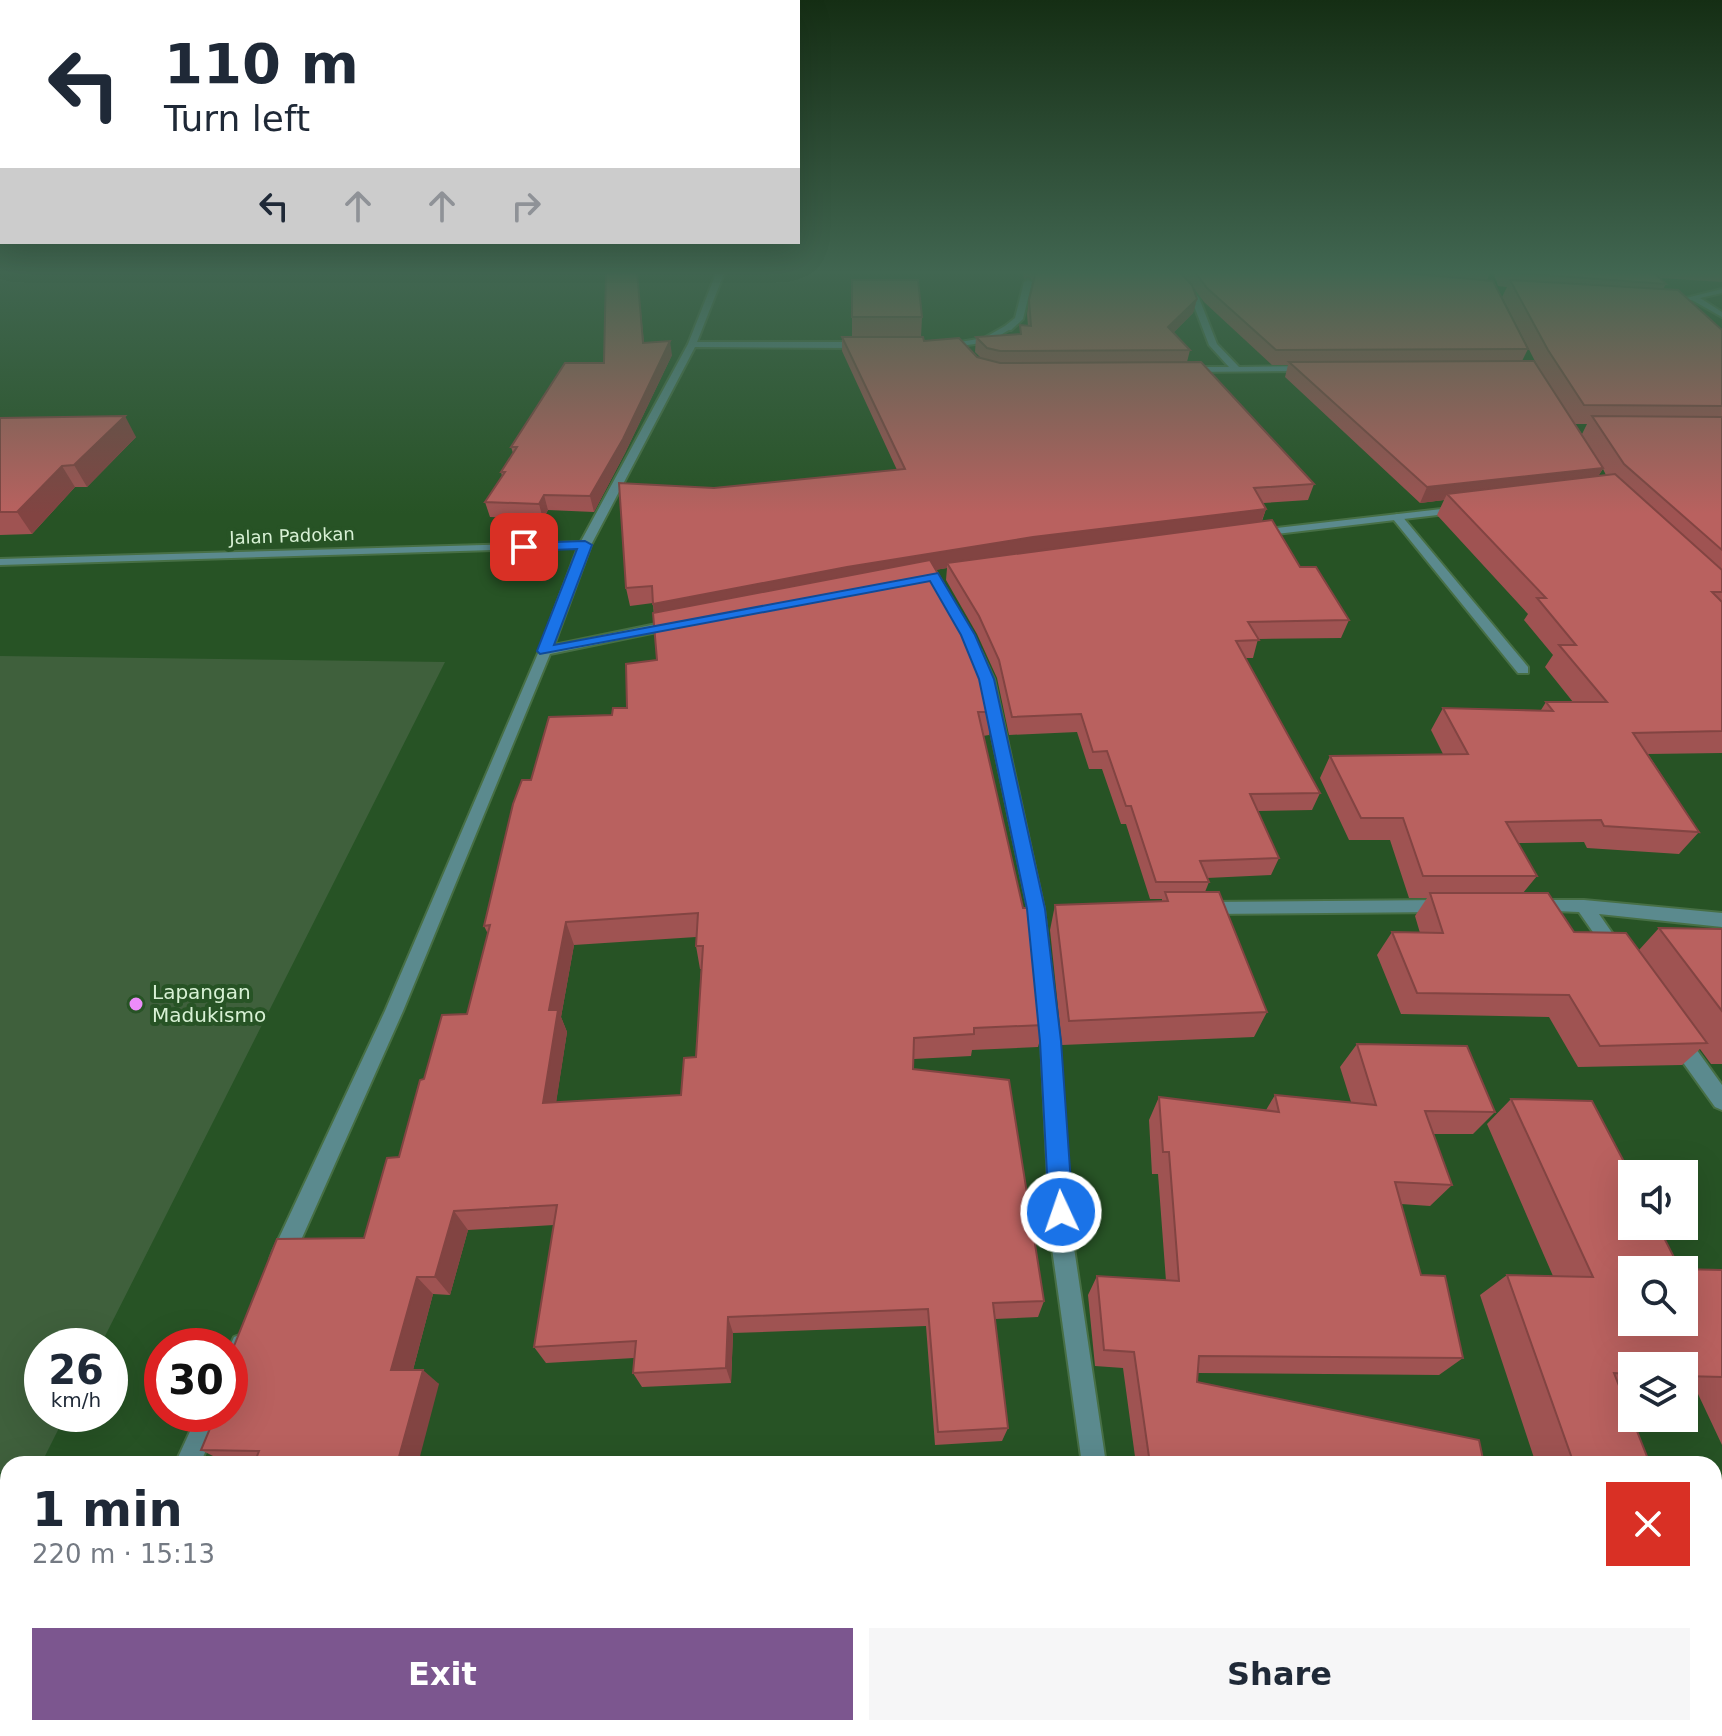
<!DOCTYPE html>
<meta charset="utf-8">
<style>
body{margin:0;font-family:"DejaVu Sans",sans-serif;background:#f6f6f7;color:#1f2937;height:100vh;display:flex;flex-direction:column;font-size:30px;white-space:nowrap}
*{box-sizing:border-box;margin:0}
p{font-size:26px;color:#747a83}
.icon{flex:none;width:44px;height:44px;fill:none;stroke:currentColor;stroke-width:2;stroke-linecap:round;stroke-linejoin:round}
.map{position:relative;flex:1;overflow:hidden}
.details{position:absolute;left:0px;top:1456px;width:1722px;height:280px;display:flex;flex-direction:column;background:#fff;border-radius:24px 24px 0 0;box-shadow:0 8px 32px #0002}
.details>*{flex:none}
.banner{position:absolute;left:0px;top:0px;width:800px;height:244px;box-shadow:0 8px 32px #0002;background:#fff;color:#1f2937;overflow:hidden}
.tools{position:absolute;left:1618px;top:1160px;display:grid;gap:16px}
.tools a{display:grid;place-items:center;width:80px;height:80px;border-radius:0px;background:#fff;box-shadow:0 8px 32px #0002;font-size:40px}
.speed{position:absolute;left:24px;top:1328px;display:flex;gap:16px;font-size:40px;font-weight:700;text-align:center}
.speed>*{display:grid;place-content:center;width:104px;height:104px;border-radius:50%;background:#fff;box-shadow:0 8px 32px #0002;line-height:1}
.speed small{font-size:20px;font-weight:400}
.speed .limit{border:12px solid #d22;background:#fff;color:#111}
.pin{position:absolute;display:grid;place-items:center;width:68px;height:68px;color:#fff;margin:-34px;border-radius:16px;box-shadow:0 4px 12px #0006}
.me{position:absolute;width:88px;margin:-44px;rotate:357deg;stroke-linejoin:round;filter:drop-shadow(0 0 6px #0008)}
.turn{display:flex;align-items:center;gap:28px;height:168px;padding:0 32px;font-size:36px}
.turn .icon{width:104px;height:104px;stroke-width:2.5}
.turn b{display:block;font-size:56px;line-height:68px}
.lanes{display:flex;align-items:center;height:76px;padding:0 32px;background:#0003;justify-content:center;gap:40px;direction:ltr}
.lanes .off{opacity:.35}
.round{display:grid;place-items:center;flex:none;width:84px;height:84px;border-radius:0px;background:#f6f6f7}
.head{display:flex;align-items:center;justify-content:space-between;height:136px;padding:0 32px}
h1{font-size:48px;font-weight:700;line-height:60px}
.primary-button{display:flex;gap:16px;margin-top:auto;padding:16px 32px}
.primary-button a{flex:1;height:92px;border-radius:0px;background:#7c568f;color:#fff;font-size:32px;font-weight:700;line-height:92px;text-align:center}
.primary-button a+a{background:#f6f6f7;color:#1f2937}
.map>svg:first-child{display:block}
.green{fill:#3f603c}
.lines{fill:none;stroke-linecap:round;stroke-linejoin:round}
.service-casing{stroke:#476f45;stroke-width:4}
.minor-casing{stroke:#476f45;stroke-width:4}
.tertiary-casing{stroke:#476f45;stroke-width:4}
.service{fill:#5b8a8e;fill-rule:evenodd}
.minor{fill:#5b8a8e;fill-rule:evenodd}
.tertiary{fill:#5b8a8e;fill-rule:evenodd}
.wall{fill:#9f5352;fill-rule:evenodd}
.shaded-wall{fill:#824442}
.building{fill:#b9615f;stroke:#824442;stroke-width:2;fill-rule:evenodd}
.route{fill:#1a73e8;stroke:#114b97;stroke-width:2}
.poi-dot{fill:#ed8cfa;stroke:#275325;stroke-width:3}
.labels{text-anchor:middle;stroke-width:8;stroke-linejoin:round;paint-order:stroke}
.far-street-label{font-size:18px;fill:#d8f1d5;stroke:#275325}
.poi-label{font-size:20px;fill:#d8f1d5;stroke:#275325;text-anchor:start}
</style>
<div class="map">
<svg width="1722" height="1736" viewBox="0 0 1722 1736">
<rect width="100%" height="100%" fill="#275325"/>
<path class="green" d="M0,656L445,662L100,1346H42V1414H66L41,1464H8V1472H0Z"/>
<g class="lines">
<g class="service-casing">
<g id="service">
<path d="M1028,280L1032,282L1023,319L1011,330H1005V326L1015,318L1024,282Z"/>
<path d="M1397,514L1401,515L1528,667V673H1518L1393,519L1392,517Z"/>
</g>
</g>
<g class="minor-casing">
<g id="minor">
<path d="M717,271H725L697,342H863L867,345L863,348L695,347L591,545L554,645L676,620L682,624L676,628L550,654L403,1011L289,1267L281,1270L273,1267L270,1259L273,1251L385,1011L539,651L579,545L688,344Z"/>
<path d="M1169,271H1177L1199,298L1217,344L1239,367L1308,366L1311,367V371L1184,372V368L1187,367H1229L1209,345L1191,298Z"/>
<path d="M1722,289V293L1700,298L1722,312V317L1692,300L1670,305L1666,303Z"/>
<path d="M1005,326L1012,328L989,342L946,348L942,345L984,338Z"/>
<path d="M1459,507L1463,508V512L1259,536L1253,533L1259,530Z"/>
<path d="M975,647L981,651L994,679L1044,909L1059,1041L1073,1241L1106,1464H1082L1051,1241L1041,1041L1028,909L980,679L969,651Z"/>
<path d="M1442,900L1448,902L1450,906L1448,910L1442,912L1206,914L1200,913L1198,908L1200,903L1206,902Z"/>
<path d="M1538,900H1584L1722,913V927L1599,914L1624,950L1621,955L1615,957L1609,955L1579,912L1532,910L1530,906L1532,902Z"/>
<path d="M1679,1033L1686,1035L1722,1085V1110L1715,1107L1672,1047L1670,1041L1672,1035Z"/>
<path d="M242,1334L250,1337L253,1345L238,1379L230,1383V1346L234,1337Z"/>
<path d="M198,1414H222L200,1464H175Z"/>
<path d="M52,1728H81L78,1736H49Z"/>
<path d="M1116,1728H1144L1146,1736H1118Z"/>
</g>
</g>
<g class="tertiary-casing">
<path id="tertiary" d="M585,542L589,543V547L0,565V559Z"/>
</g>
<use href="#service" class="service"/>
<use href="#minor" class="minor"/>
<use href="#tertiary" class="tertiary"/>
</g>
<g class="wall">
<path d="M637,271L644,343L672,355L625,453L594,512L548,510L543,519L490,517L485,502L502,476L501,472L513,453L511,447L604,363Z"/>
<path d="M1023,271H1179L1190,284L1181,271H1490L1487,281L1528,349L1522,361L1537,365L1502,297L1507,287L1498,286L1493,271H1722V282L1660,278L1666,284L1663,289L1722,330V753L1648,754L1699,832L1679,854L1587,848L1584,842L1518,843L1537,876L1523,893L1574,932L1639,950L1659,928L1722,929V1064H1711L1700,1049L1682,1065L1578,1067L1549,1017L1401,1014L1377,955L1392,932L1420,933L1415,916L1427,898H1409L1390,840H1349L1320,778L1330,756L1443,754L1431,730L1443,708L1541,710L1546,702H1573L1545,667L1553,655L1524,620L1528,614L1437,515L1444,500L1420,503L1285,377L1288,365H1272L1204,302L1192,286L1197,299L1193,313L1173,333L1190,350L1187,362L1314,484L1308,500L1263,503L1266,509L1262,521L1300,567L1349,620L1341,638L1258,639L1253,658H1245L1320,793L1312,810L1258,811L1279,858L1271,875L1207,878L1209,882L1205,892L1267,1012L1254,1037L1062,1045L1050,930L1055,905L1162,901V899H1150L1126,824H1121L1102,769H1089L1077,732L1009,735L997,678L977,634L946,580L947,568L935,570L992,712L989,735L983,736L1044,1025L1038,1047L972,1050L971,1056L914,1059L913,1069L1044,1301L1038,1317L995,1319L1008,1428L1002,1441L935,1445L926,1326L733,1333L731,1383L642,1387L633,1373L634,1358L546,1363L534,1347L554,1225L468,1230L450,1295L433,1294L413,1370L439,1384L254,1463H227L201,1450L234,1367L230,1364V1356L364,1238L399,1157L424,1079L467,1014L488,934L484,926L531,780L612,715L627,708L657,660L653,603L630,606L626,588L714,488L897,470L842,351V337H852V280L922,317L921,337L924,341L981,358L975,352L976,337L1020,334V325L1028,326L1027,314L1029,300L1033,281L1029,277L1024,279ZM1575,424H1587L1582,434ZM1603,469L1606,475L1598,476ZM696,937V946L700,969H701L696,1057L681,1095L556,1102L567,1032L561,1017L574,945Z"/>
<path d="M0,418L136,437L87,487H75L32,534L0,535Z"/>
<path d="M1357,1044L1495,1112L1473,1134H1433L1452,1185L1430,1206L1401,1204L1421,1275L1463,1358L1439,1375L1198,1373L1197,1382L1484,1464H1136L1123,1368L1095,1366L1088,1295L1097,1276L1166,1281L1158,1174H1152L1149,1120L1159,1097L1266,1110L1275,1095L1351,1102L1340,1067Z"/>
<path d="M1511,1099L1680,1269L1722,1270V1445L1698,1394H1684V1366H1632V1392H1621L1650,1464H1536L1480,1295L1507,1275L1553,1276L1487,1124Z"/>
<path d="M1181,1728H1714L1722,1736H1182Z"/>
</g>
<g class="shaded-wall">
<path d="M1025,271H1030L1029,277L1024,279Z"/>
<path d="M1197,299L1193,313L1165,341L1168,327Z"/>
<path d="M670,341L672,355L625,453L594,512L590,496Z"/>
<path d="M125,416L136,437L87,487L74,465Z"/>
<path d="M62,466L75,487L32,534L17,512Z"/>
<path d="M1603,468L1594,484L1447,494L1444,500L1420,503L1427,487Z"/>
<path d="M544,495L548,510L543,519L539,504Z"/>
<path d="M1266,509L1260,525L947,563V568L848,584L656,622L653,604L847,567L1033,537Z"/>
<path d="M566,922L574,945L561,1017L567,1032L553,1123L543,1103L549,1010Z"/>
<path d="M454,1211L468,1230L450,1295L435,1277Z"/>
<path d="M417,1277L433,1294L409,1385L391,1370Z"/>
<path d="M728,1317L733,1333L731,1383L726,1368Z"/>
<path d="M423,1370L439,1384L418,1464H397Z"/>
<path d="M0,1591L8,1593V1619L0,1636Z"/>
</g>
<g class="building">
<path d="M606,271H637L643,343L670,341L623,439L590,496L544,495L539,504L485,502L505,472H501L517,447H511L565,363H604Z"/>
<path d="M1036,271H1179L1192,285L1197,299L1168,327L1190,350L1000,351L987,348L976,337L1021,334L1020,325L1031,326L1029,300Z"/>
<path d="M1194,271H1384L1493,281L1528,349L1276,350L1207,288Z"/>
<path d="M1466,271H1490V273Z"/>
<path d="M1503,271H1652L1666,284L1504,272Z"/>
<path d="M852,280H918L922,317H852Z"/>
<path d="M1510,280L1678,290L1722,330V406L1584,405L1548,350Z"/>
<path d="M842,337H923L924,341L959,338L977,357L1000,363L1201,362L1314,484L1254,488L1266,509L1033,537L847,567L653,604L652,586L626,588L619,483L714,488L905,469Z"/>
<path d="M1534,361L1603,468L1427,487L1289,362Z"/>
<path d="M125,416L74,465L62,466L17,512H0V418Z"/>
<path d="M1592,416L1722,417V550L1624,464Z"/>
<path d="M1615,474L1722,570V592H1712L1722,602V731L1633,733L1699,832L1604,826L1601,820L1506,822L1537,876H1423L1403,818H1361L1330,756L1468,754L1443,708L1553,711L1546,702H1607L1559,645H1576L1537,598H1546L1447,494Z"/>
<path d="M1272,520L1300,567H1316L1349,620L1248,622L1259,640L1236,641L1320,793L1250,794L1279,858L1200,861L1209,882H1156L1131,806H1126L1107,751L1093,752L1081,714L1012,717L999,660L979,616L947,563Z"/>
<path d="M930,560L961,613L980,656L992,712H978L1023,908H1032L1043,1019L1044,1025L974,1028V1034L914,1038L913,1069L1009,1080L1044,1301L993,1303L1008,1428L938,1432L928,1309L728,1317L726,1368L633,1373L636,1341L534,1347L557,1205L454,1211L435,1277H417L391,1370H423L397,1464H254L259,1451L201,1450L216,1414H230V1377L236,1362H230V1356L277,1239L364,1238L387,1158L399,1157L420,1080L424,1079L442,1015L467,1014L490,925L484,926L513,804L522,780H531L549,717L612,715L613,708H627L626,664L657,660L653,613ZM698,913L696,946H703L696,1057L684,1058L681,1095L543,1103L558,1010H549L566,922Z"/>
<path d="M1165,892H1219L1267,1012L1069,1021L1055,905L1168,901Z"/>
<path d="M1430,893H1548L1574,932L1626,933L1707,1043L1600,1046L1569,995L1417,993L1392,932L1443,933Z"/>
<path d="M1659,928L1722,929V1011Z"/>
<path d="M1357,1044L1467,1046L1495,1112L1425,1111L1452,1185L1395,1182L1421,1275L1445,1276L1463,1358L1199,1356L1197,1382L1479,1440L1484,1464H1150L1134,1352L1104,1350L1097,1276L1179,1281L1169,1152H1163L1159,1097L1279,1112L1275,1095L1376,1105Z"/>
<path d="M1511,1099L1592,1101L1632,1177V1226H1658L1680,1269L1722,1270V1377L1684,1376V1366H1632V1374L1614,1373L1650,1464H1574L1507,1275L1593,1277ZM1632,1270H1684V1322H1632Z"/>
<path d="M1714,1487L1722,1488V1736H1200L1199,1728H1714Z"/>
<path d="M657,1728H1094L1095,1736H657Z"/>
</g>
<linearGradient id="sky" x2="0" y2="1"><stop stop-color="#152e14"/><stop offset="0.53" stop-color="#416651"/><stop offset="1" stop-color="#416651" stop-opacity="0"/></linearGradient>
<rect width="1722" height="514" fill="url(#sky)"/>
<path class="route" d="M585,541L592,545L554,645L938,573L975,635L994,679L1045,909L1061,1041L1073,1212L1069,1220L1061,1224L1052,1220L1049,1212L1040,1041L1027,909L979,679L961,635L930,581L540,654L537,651L577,549L524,551L517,547L524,543Z"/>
<circle class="poi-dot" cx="136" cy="1004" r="8"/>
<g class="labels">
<g class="far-street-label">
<text transform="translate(292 536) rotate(-2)" y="6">Jalan Padokan</text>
</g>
<g class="poi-label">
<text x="152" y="999">Lapangan<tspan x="152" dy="23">Madukismo</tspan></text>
</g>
</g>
</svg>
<div class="tools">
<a><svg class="icon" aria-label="sound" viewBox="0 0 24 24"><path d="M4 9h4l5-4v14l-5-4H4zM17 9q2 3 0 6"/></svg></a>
<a><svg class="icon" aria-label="search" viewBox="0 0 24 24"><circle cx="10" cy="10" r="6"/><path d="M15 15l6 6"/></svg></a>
<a><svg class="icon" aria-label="layers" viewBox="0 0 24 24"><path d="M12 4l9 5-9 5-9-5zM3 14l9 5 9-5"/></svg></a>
</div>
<div class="speed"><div>26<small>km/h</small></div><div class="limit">30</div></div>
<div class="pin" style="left:524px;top:547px;background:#d93025"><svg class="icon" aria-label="arrive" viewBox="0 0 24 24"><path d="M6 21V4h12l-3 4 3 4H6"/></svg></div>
<svg class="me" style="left:1061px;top:1212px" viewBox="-20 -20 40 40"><circle r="17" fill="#1a73e8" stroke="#fff" stroke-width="3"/><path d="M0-11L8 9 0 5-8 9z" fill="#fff"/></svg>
<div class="banner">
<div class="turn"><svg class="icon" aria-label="left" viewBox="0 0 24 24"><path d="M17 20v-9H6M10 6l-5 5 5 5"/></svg><div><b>110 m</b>Turn left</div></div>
<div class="lanes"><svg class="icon" aria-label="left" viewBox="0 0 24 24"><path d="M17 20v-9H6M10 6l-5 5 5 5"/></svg><svg class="icon off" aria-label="ahead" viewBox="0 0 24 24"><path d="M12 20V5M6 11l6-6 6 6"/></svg><svg class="icon off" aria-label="ahead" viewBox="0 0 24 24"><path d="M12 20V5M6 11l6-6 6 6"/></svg><svg class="icon off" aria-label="right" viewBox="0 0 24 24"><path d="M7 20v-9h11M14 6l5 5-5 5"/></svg></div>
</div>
<section class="details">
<div class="head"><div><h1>1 min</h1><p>220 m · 15:13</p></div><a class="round" style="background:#d93025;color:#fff"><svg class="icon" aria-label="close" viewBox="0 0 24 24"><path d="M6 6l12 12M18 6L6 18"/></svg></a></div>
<div class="primary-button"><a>Exit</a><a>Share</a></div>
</section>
</div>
